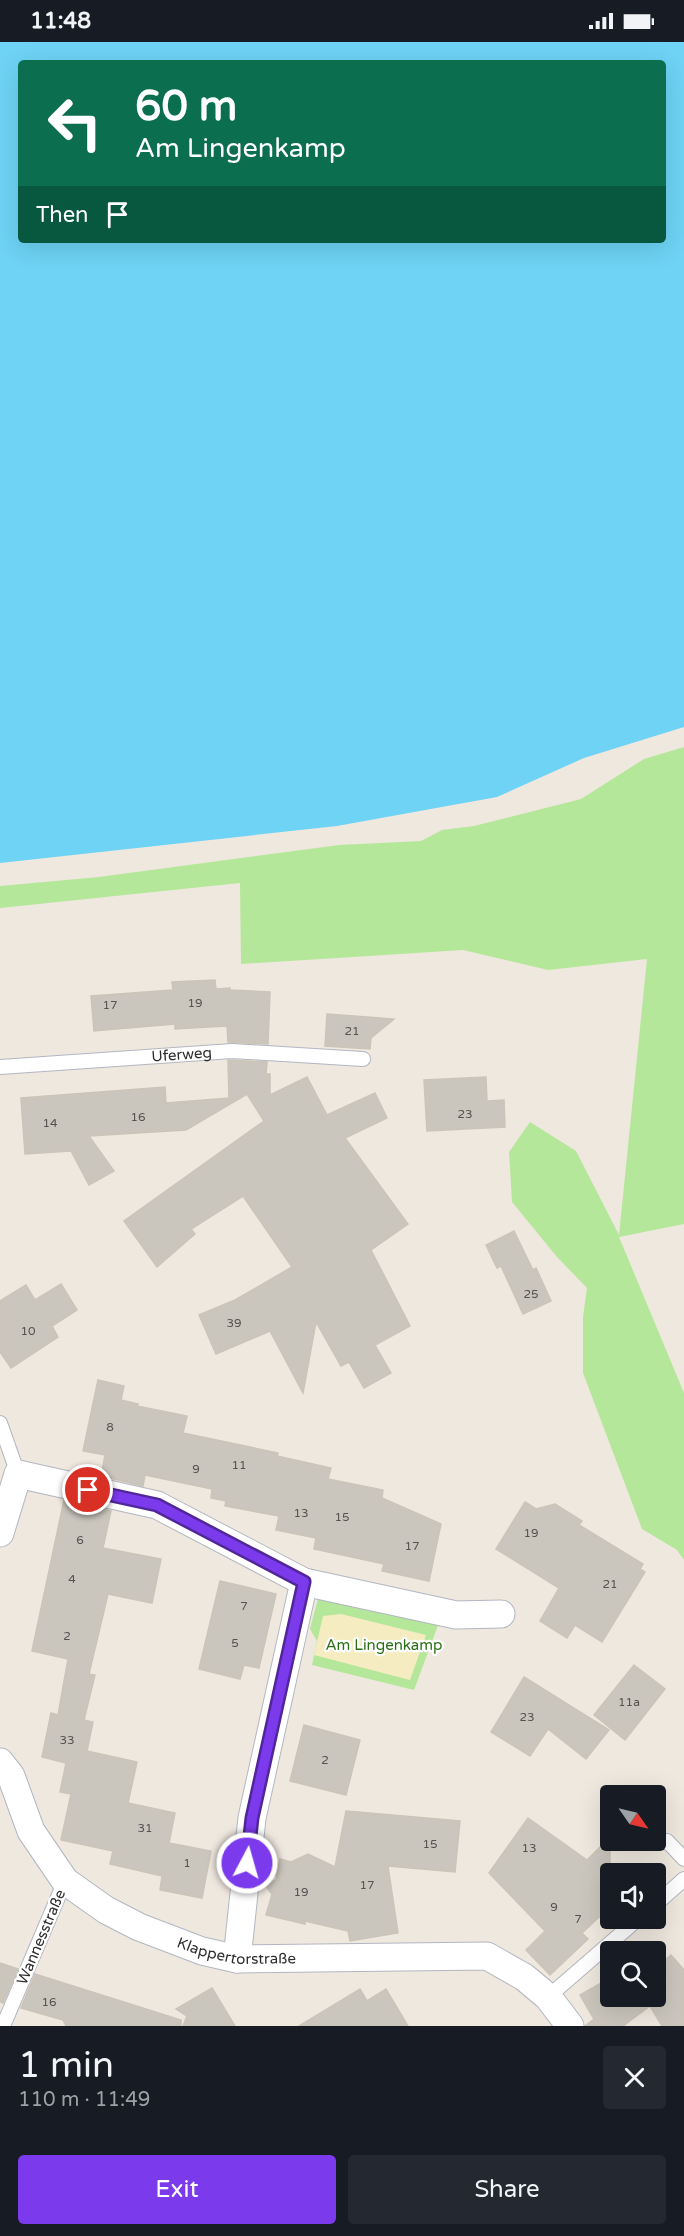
<!DOCTYPE html>
<meta charset="utf-8">
<style>
body{margin:0;font-family:"Varela Round",sans-serif;background:#242831;color:#f1f3f6;height:100vh;display:flex;flex-direction:column;font-size:22px;white-space:nowrap}
*{box-sizing:border-box;margin:0}
p{font-size:20px;color:#9ea1a6}
.icon{flex:none;width:33px;height:33px;fill:none;stroke:currentColor;stroke-width:2;stroke-linecap:round;stroke-linejoin:round}
.map{position:relative;height:1984px;overflow:hidden}
.drawer{display:flex;flex-direction:column;background:#171b24;flex:1}
.drawer>*{flex:none}
.banner{position:absolute;left:18px;top:18px;width:648px;height:183px;border-radius:6px;box-shadow:0 6px 24px #0002;background:#0b6e4f;color:#fff;overflow:hidden}
.needle{width:39px;rotate:124deg}
.controls{position:absolute;left:600px;top:1743px;display:grid;gap:12px}
.controls a{display:grid;place-items:center;width:66px;height:66px;border-radius:6px;background:#171b24;box-shadow:0 6px 24px #0002;font-size:30px}
.pin{position:absolute;display:grid;place-items:center;width:51px;height:51px;color:#fff;margin:-26px;border:3px solid #fff;border-radius:50%;box-shadow:0 2px 6px #0007}
.me{position:absolute;width:66px;margin:-33px;rotate:6deg;stroke-linejoin:round;filter:drop-shadow(0 0 4px #0008)}
.turn{display:flex;align-items:center;gap:21px;height:126px;padding:0 18px;font-size:27px}
.turn .icon{width:78px;height:78px;stroke-width:2.5}
.turn b{display:block;font-size:42px;line-height:51px}
.then{display:flex;align-items:center;height:57px;padding:0 18px;background:#0003;gap:12px;font-size:22px}
.round{display:grid;place-items:center;flex:none;width:63px;height:63px;border-radius:6px;background:#242831}
.head{display:flex;align-items:center;justify-content:space-between;height:102px;padding:0 18px}
h1{font-size:36px;font-weight:600;line-height:45px}
.action{display:flex;gap:12px;margin-top:auto;padding:12px 18px}
.action a{flex:1;height:69px;border-radius:6px;background:#7c3aed;color:#fff;font-size:24px;font-weight:600;line-height:69px;text-align:center}
.action a+a{background:#242831;color:#f1f3f6}
.status{display:flex;justify-content:space-between;align-items:center;height:42px;padding:0 30px;background:#171b24;direction:ltr}
.status svg{height:16px;fill:currentColor}
.map>svg:first-child{display:block}
.green{fill:#b5e79a}
.sand{fill:#f5ecc1}
.water{fill:#6ed3f5;fill-rule:evenodd}
.building{fill:#cbc6bd;stroke:#cbc4b8;stroke-width:1.5}
.lines{fill:none;stroke-linecap:round;stroke-linejoin:round}
.service-casing{stroke:#b3b6c1;stroke-width:16}
.minor-casing{stroke:#b3b6c1;stroke-width:29}
.service{stroke:#fff;stroke-width:14}
.minor{stroke:#fff;stroke-width:27}
.route-casing{stroke:#51269a;stroke-width:15}
.route{stroke:#7c3aed;stroke-width:10}
.labels{text-anchor:middle;stroke-width:4.5;stroke-linejoin:round;paint-order:stroke}
.number-label{font-size:12px;fill:#545351}
.street-label{font-size:15px;fill:#2d2d2d;stroke:#fff}
.park-label{font-size:15px;fill:#2b7017;stroke:#fff}
</style>
<div class="status"><b>11:48</b><svg viewBox="0 0 49 12"><path d="M0 12V9h3v3zM5 12V6h3v6zM10 12V3h3v9zM15 12V0h3v12zM26 1h20v11H26zM47 4h2v5h-2z"/></svg></div>
<div class="map">
<svg width="684" height="1984" viewBox="0 0 684 1984">
<rect width="100%" height="100%" fill="#efe8df"/>
<g class="green">
<path d="M684,705V1182L619,1195L684,1351V1518L677,1508L642,1487L583,1331V1275L587,1246L557,1215L512,1160L509,1110L530,1080L576,1109L619,1193L647,917L548,928L463,908L241,922L240,841L0,866V844L99,835L339,803L421,799L442,788L474,784L581,757L644,717Z"/>
<path d="M319,1553L440,1578L414,1648L312,1623L317,1599L310,1587Z"/>
</g>
<path class="sand" d="M341,1572L426,1593L410,1638L314,1613L323,1574Z"/>
<path class="water" d="M0,0H684V685L584,716L497,755L337,784L0,821ZM21,21H663V198H21Z"/>
<g class="building">
<path d="M215,938L216,947L230,946V948L270,950L268,1002L228,1000L227,984L175,987V982L94,989L91,954L173,948L172,940Z"/>
<path d="M327,972L394,977L371,996L370,1007L325,1004Z"/>
<path d="M228,1018L267,1020L266,1032H270V1053L307,1035L327,1073L375,1051L387,1076L345,1096L408,1182L371,1208L410,1284L375,1303L391,1331L364,1346L349,1320L341,1324L316,1280L303,1351L270,1289L216,1312L199,1273L235,1258L292,1225L243,1154L191,1187L195,1192L157,1225L124,1179L264,1079L247,1052L186,1088L89,1094L114,1129L89,1143L71,1109L25,1112L21,1056L165,1045L166,1061L229,1056Z"/>
<path d="M486,1035L487,1059L504,1058L505,1085L427,1089L424,1038Z"/>
<path d="M514,1189L533,1228L536,1226L551,1259L523,1272L501,1224L497,1226L486,1203Z"/>
<path d="M61,1242L77,1268L52,1284L58,1295L11,1326L0,1310V1259L26,1243L35,1258Z"/>
<path d="M98,1338L124,1344L121,1358L138,1362L137,1364L187,1374L183,1391L278,1411L277,1414L331,1426L328,1437L383,1448L382,1456L441,1482L429,1539L382,1529L384,1522L314,1507L316,1496L276,1488L279,1474L225,1464L226,1459L211,1456L212,1447L145,1433L143,1444L101,1434L105,1413L83,1409Z"/>
<path d="M64,1458L111,1469L103,1506L161,1517L152,1561L108,1552L89,1632L95,1633L84,1678L93,1680L87,1709L137,1720L128,1761L175,1771L169,1801L211,1809L202,1856L160,1848L162,1834L110,1822L113,1809L61,1798L71,1752L60,1750L66,1721L42,1715L51,1671L58,1673L68,1617L32,1609Z"/>
<path d="M525,1460L536,1467L555,1462L582,1479L579,1483L643,1522L640,1527L645,1530L602,1600L575,1583L567,1596L540,1579L559,1546L496,1507Z"/>
<path d="M220,1539L276,1552L259,1626L244,1623L240,1637L199,1627Z"/>
<path d="M634,1623L665,1647L625,1698L594,1673Z"/>
<path d="M524,1635L609,1688L586,1717L548,1687L530,1714L491,1690Z"/>
<path d="M304,1683L360,1698L346,1753L290,1739Z"/>
<path d="M346,1769L460,1779L455,1830L388,1824L398,1891L350,1899L348,1889L305,1879V1882L266,1873L272,1852L265,1843L276,1838L280,1817L291,1820L308,1812L335,1825Z"/>
<path d="M528,1776L587,1818L610,1795V1865L582,1891L588,1897L550,1933L526,1908L545,1889L489,1831Z"/>
<path d="M671,1913L684,1928V1984H662L650,1964L623,1984H585L594,1977L580,1953L610,1936V1963L621,1954H656V1926Z"/>
<path d="M0,1921L18,1927L3,1961L0,1960Z"/>
<path d="M35,1932L181,1978V1984H66L63,1978L21,1966Z"/>
<path d="M212,1946L235,1984H183L187,1974L176,1967Z"/>
<path d="M360,1947L367,1959L386,1947L408,1984H299Z"/>
</g>
<g class="lines">
<g class="service-casing">
<g id="service">
<path id="s1" d="M0,1025L232,1009L363,1017"/>
<path d="M0,1381L18,1432"/>
<path d="M667,1799L684,1817"/>
<path d="M656,1862L684,1837"/>
<path d="M548,1955L639,1876"/>
<path d="M3,1984L65,1839"/>
</g>
</g>
<g class="minor-casing">
<g id="minor">
<path d="M0,1491L18,1432L157,1463L304,1540L252,1776L237,1917"/>
<path d="M304,1540L456,1573L501,1572"/>
<path id="s2" d="M0,1720L11,1734L31,1789L65,1839L106,1868L139,1885L202,1909L237,1917L487,1914L524,1935L548,1955L570,1984"/>
</g>
</g>
<use href="#service" class="service"/>
<use href="#minor" class="minor"/>
</g>
<g class="lines">
<g class="route-casing">
<path id="route" d="M88,1448L157,1463L304,1540L252,1776L247,1821"/>
</g>
<use href="#route" class="route"/>
</g>
<g class="labels">
<g class="number-label">
<text x="195" y="965">19</text>
<text x="110" y="967">17</text>
<text x="352" y="993">21</text>
<text x="465" y="1076">23</text>
<text x="138" y="1079">16</text>
<text x="50" y="1085">14</text>
<text x="531" y="1256">25</text>
<text x="234" y="1285">39</text>
<text x="28" y="1293">10</text>
<text x="110" y="1389">8</text>
<text x="239" y="1427">11</text>
<text x="196" y="1431">9</text>
<text x="301" y="1475">13</text>
<text x="342" y="1479">15</text>
<text x="531" y="1495">19</text>
<text x="80" y="1502">6</text>
<text x="412" y="1508">17</text>
<text x="72" y="1541">4</text>
<text x="610" y="1546">21</text>
<text x="244" y="1568">7</text>
<text x="67" y="1598">2</text>
<text x="235" y="1605">5</text>
<text x="629" y="1664">11a</text>
<text x="527" y="1679">23</text>
<text x="67" y="1702">33</text>
<text x="325" y="1722">2</text>
<text x="145" y="1790">31</text>
<text x="430" y="1806">15</text>
<text x="529" y="1810">13</text>
<text x="187" y="1825">1</text>
<text x="367" y="1847">17</text>
<text x="301" y="1854">19</text>
<text x="554" y="1869">9</text>
<text x="578" y="1881">7</text>
<text x="49" y="1964">16</text>
</g>
<g class="street-label">
<text dy="5" stroke="none"><textPath href="#s1" startOffset="182">Uferweg</textPath></text>
<text transform="translate(41 1895) rotate(-67)" y="5">Wannesstraße</text>
<text dy="5" stroke="none"><textPath href="#s2" startOffset="326">Klappertorstraße</textPath></text>
</g>
<g class="park-label">
<text x="384" y="1608">Am Lingenkamp</text>
</g>
</g>
</svg>
<div class="controls">
<a><svg class="needle" viewBox="-14 -14 28 28"><path d="M0-13l5 13h-10z" fill="#e53935"/><path d="M0 13l5-13h-10z" fill="#9ea1a6"/></svg></a>
<a><svg class="icon" aria-label="sound" viewBox="0 0 24 24"><path d="M4 9h4l5-4v14l-5-4H4zM17 9q2 3 0 6"/></svg></a>
<a><svg class="icon" aria-label="search" viewBox="0 0 24 24"><circle cx="10" cy="10" r="6"/><path d="M15 15l6 6"/></svg></a>
</div>
<div class="pin" style="left:88px;top:1448px;background:#d93025"><svg class="icon" aria-label="arrive" viewBox="0 0 24 24"><path d="M6 21V4h12l-3 4 3 4H6"/></svg></div>
<svg class="me" style="left:247px;top:1821px" viewBox="-20 -20 40 40"><circle r="17" fill="#7c3aed" stroke="#fff" stroke-width="3"/><path d="M0-11L8 9 0 5-8 9z" fill="#fff"/></svg>
<div class="banner">
<div class="turn"><svg class="icon" aria-label="left" viewBox="0 0 24 24"><path d="M17 20v-9H6M10 6l-5 5 5 5"/></svg><div><b>60 m</b>Am Lingenkamp</div></div>
<div class="then">Then<svg class="icon" aria-label="arrive" viewBox="0 0 24 24"><path d="M6 21V4h12l-3 4 3 4H6"/></svg></div>
</div>
</div>
<section class="drawer">
<div class="head"><div><h1>1 min</h1><p>110 m · 11:49</p></div><a class="round"><svg class="icon" aria-label="close" viewBox="0 0 24 24"><path d="M6 6l12 12M18 6L6 18"/></svg></a></div>
<div class="action"><a>Exit</a><a>Share</a></div>
</section>
